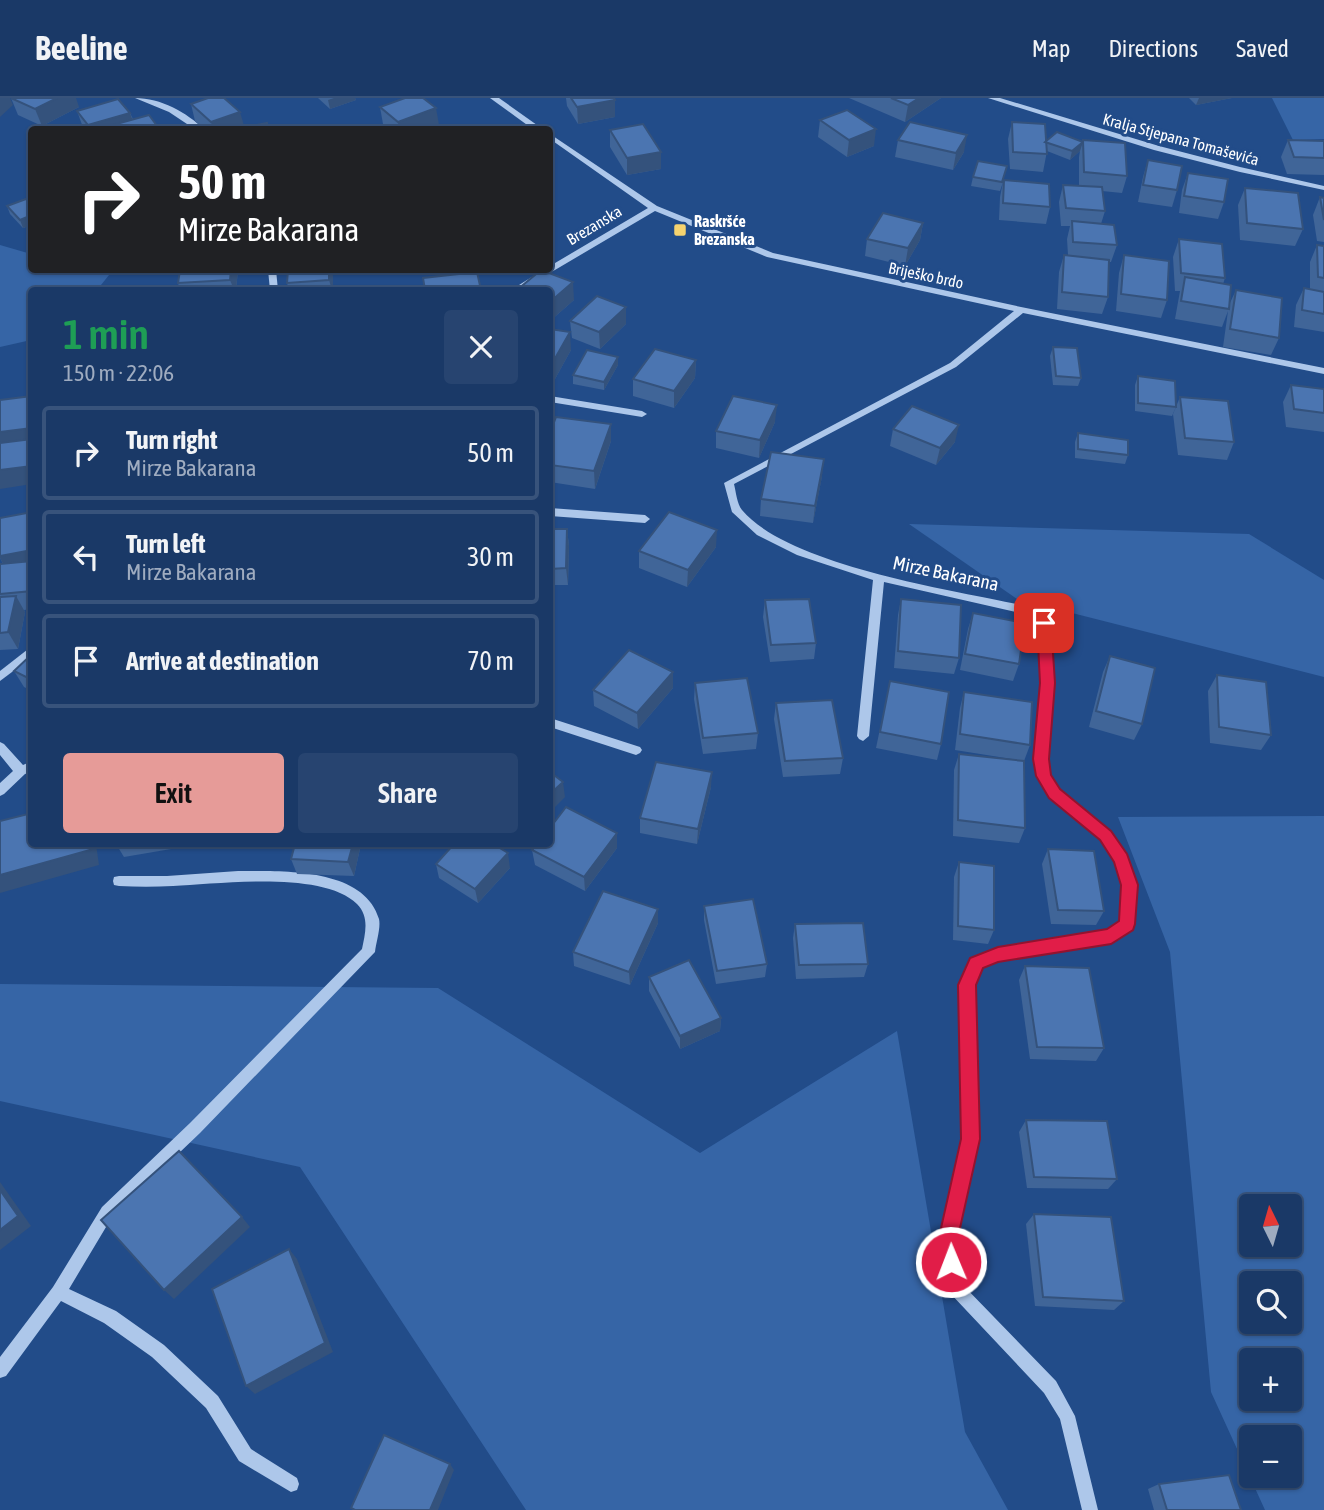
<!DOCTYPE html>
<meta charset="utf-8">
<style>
body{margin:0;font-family:"Asap Condensed",sans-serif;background:#274470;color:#f1f3f6;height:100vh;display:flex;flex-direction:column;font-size:26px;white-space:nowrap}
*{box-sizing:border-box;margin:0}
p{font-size:23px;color:#9facc0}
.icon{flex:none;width:38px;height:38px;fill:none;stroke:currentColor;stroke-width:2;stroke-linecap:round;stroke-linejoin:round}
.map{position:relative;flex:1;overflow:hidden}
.details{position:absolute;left:28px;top:189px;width:525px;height:560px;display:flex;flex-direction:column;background:#1a3967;border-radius:7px;box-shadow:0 2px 5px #0004,0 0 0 2px #38537b}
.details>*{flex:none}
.top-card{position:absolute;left:28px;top:28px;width:525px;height:147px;border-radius:7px;box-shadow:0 2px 5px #0004,0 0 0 2px #38537b;background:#202124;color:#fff;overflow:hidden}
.needle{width:46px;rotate:355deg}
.controls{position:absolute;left:1239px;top:1096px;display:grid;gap:14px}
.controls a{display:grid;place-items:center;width:63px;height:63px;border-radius:7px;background:#1a3967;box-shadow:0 2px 5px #0004,0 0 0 2px #38537b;font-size:35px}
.pin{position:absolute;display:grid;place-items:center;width:60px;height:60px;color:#fff;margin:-30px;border-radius:14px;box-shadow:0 4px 10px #0006}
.me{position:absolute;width:77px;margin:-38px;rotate:359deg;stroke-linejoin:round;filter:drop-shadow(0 0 5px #0008)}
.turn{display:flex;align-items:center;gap:24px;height:147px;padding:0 35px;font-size:32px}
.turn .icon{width:91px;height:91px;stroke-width:2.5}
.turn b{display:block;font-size:49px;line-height:60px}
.round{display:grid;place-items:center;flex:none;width:74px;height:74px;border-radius:7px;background:#274470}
.overview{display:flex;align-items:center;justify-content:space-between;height:119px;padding:0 35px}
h1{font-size:42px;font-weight:600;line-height:52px;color:#1e9e55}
.primary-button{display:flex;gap:14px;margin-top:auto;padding:14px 35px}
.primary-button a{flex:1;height:80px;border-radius:7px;background:#e69b98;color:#111;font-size:28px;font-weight:600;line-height:80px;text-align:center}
.primary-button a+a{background:#274470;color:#f1f3f6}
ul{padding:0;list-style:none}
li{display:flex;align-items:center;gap:21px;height:94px;margin:0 14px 10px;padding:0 21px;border:4px solid #38537b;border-radius:7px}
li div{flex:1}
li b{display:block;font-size:26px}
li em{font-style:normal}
header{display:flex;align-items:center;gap:42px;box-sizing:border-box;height:98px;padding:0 35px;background:#1a3967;border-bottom:2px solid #38537b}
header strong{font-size:33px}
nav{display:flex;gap:38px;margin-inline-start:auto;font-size:24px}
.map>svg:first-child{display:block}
.green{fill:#3665a6;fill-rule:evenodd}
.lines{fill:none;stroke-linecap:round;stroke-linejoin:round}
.minor{fill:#adc7ea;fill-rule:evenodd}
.wall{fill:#406598}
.shaded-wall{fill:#34527c}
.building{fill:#4b75b1;stroke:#34527c;stroke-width:2}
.route{fill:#e11d48;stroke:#92132f;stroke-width:2}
.poi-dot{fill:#f6d36f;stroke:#224c89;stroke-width:2.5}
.labels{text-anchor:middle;stroke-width:6;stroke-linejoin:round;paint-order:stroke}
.far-street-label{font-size:16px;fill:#fff;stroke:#224c89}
.far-poi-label{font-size:16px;font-weight:bold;fill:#fff;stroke:#224c89;text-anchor:start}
.street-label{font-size:19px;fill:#fff;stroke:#224c89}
</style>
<header>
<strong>Beeline</strong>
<nav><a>Map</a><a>Directions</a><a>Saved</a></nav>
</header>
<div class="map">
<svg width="1324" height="1412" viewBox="0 0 1324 1412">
<rect width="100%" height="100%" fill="#224c89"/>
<g class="green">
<path d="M1272,0H1324V41L1293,42Z"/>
<path d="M0,147L31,156L32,172H113L97,192H32L31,242L0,249Z"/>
<path d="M909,426L1249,436L1324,482V579L1017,501Z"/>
<path d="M1324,718V1412H1265L1211,1294L1170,854L1118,719ZM1251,1108H1290V1146H1251ZM1251,1185H1290V1223H1251ZM1251,1262H1290V1300H1251ZM1251,1339H1290V1377H1251Z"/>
<path d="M0,886L438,890L700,1055L897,933L965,1334L1008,1412H526L300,1069L0,1003Z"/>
</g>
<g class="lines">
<g class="minor">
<path d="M135,0C161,0 186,14 205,32H196L169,14Z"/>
<path d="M490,0H499L544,32H534Z"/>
<path d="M988,0H1000L1159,48L1240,69L1324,88V92L1240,74L1154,52Z"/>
<path d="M550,36L657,108L773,155L1021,209L1324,270V276L1023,215L956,269L734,386C736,394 737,406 742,412C788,467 951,492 1022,507L1041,514L1050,525L1054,585L1047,661L1049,677L1058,691L1109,734L1125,757L1135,787L1134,826L1132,830L1111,844L997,863L981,869L974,887L978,1041L956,1139L961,1185L1056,1283L1075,1318L1098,1412H1082L1060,1321L1044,1295L949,1194L946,1189L940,1139L964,1041L960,887L971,861L997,851L1108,833L1121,823L1123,787L1115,763L1101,742L1050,699L1037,678L1035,661L1042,585L1039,526L1033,520L1020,515L884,484L869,638L863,643L859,641L857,638L873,482L797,457L757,437L732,414L724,385L950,265L1014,213L767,159L655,113L521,192H511L543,172H550V168L648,110L550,41Z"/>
<path d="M268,172H276L278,192H270Z"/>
<path d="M550,298L642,313L647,316L642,319L550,304Z"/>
<path d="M550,410L645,417L650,421L645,425L550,418Z"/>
<path d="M32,548V559L0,583V573Z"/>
<path d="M550,620L640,649L642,652L640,655L636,657L550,629Z"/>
<path d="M0,644L4,646L23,667L32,663V674L25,676L4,696L0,698V685L13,673L0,657Z"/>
<path d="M238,773C281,773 364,769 379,821C381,830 376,845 375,854L200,1035L112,1119L69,1191L116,1213L164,1247L218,1298L251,1351L297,1380L299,1386L297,1392L291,1394L239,1363L206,1310L152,1259L104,1225L61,1203L6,1278L0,1280V1259L53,1189L102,1109L190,1025L362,851C365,836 370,819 357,806C323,772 218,786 173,788C155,789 137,789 119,788L114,787L113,783L114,779L119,778H167Z"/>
</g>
</g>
<g class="wall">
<path d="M11,0L79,9L42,28L18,17Z"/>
<path d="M318,0H355L356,2L330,11Z"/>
<path d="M566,0H614L615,2V19L578,26L567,8Z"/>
<path d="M849,0H941L905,24Z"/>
<path d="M1189,0H1232L1196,7Z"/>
<path d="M191,6L244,29L269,32H205L195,23Z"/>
<path d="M380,9L439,27L427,32H389L383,26Z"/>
<path d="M77,13L130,15L133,21L160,32H84Z"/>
<path d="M820,22L874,48L847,59L818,39Z"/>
<path d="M1012,24L1046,43H1083L1127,78L1122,95L1102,93L1105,113L1101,126L1117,147L1111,164H1109L1108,199L1102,216L1057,211L1059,174L1064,157H1068L1067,141L1070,128H1061L1059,104L1063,87L1079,88V59L1080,53L1070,62L1047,53L1043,74L1010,71L1008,41Z"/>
<path d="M610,32L661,71L627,77L610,49Z"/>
<path d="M898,42L964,54L953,72L895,59Z"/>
<path d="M1288,42L1324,43V77L1287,76L1281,59Z"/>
<path d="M1148,62L1177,92L1172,109L1138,104L1143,79Z"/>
<path d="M1188,75L1224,104L1218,121L1179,115L1182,92Z"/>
<path d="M973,79L1004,82L1050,109L1046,126L999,122L1000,99L1003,84L1000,93L971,88Z"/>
<path d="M1245,90L1303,131L1295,148L1240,142L1238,107Z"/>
<path d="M1320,99L1324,100V144L1317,143L1313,117Z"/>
<path d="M32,107V127L23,130L10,116L7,108Z"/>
<path d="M923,125L920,142L905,168L865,158L867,141Z"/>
<path d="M1179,141L1225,180L1223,186L1229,207L1236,192L1279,240L1271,257L1223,249L1228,213L1222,229L1175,221L1180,193H1175L1173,159Z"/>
<path d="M1317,147L1324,148V234L1294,229L1296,207L1304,190L1310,191V164Z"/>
<path d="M1124,157L1167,202L1161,220L1116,213L1119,175Z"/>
<path d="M238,172L236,192H180L178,185Z"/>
<path d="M511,172H543H542L574,202L550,223V192L541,172L512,176Z"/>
<path d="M333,178V192H289L287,185Z"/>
<path d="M626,209V226L600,251L572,240L570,223Z"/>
<path d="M550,231L571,252L555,281L550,280Z"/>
<path d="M1053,249L1081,280L1078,288L1053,287L1050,258Z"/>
<path d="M618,259V267L604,292L573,286V277Z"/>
<path d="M696,262L695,280L674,310L633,298V281Z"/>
<path d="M1138,278L1176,309L1172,318L1135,313V287Z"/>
<path d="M1291,287L1324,291V334L1286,329L1283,304Z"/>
<path d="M1180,299L1234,344L1227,362L1178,357L1173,316Z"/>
<path d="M775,324L759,360L716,350V333Z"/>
<path d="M893,331L955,344L936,367L890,348Z"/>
<path d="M550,335L611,343L595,391L550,384Z"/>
<path d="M1078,335L1128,357L1125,366L1075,360V344Z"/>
<path d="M822,378L813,425L760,418L761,401Z"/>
<path d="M32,414V511L24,512L25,514L18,551L0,552V466H3L0,460Z"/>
<path d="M550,431H567L569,448L568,487H550Z"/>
<path d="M716,449L687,489L639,470V453Z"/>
<path d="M901,501L959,560L954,576L894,570L898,517Z"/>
<path d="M765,502L816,545L814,561L770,564L763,519Z"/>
<path d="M973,515L1019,566L1013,583L960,572L968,531Z"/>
<path d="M32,556V593L24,589L14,573Z"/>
<path d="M1110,558L1142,626L1134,642L1089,629L1103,574Z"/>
<path d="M673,574V590L638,631L594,608L593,592Z"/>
<path d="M1217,577L1271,637L1261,652L1210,645L1208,593Z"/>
<path d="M890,583L941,646L937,662L876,650Z"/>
<path d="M695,585L758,635L756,651L703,656L694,601Z"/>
<path d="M964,594L1030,647L1024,663L955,652L960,610Z"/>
<path d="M776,605L843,660L840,676L783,679L774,621Z"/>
<path d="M959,656L1025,730L1019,745L953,738L954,672Z"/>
<path d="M711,689L697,746L640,735V720Z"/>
<path d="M617,735V750L585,793L535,767L532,752Z"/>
<path d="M116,746H177V750L124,759Z"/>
<path d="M361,746L354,778L297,776L291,761Z"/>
<path d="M1048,751L1104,813L1096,827L1051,826L1042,766Z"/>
<path d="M959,764L994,832L988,846L953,842L954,779Z"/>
<path d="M436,766L510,770L478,805L439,780Z"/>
<path d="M704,808L767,866L765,879L716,886L704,822Z"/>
<path d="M658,811V825L630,887L574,868L573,854Z"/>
<path d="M795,826L868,866L864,879L796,881L793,840Z"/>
<path d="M1025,868L1104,950L1096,963L1030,961L1019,882Z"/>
<path d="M649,879L721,920L720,933L680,951L649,893Z"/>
<path d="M1026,1022L1117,1081L1108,1091L1027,1090L1019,1034Z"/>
<path d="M1034,1116L1124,1203L1114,1212L1035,1208L1026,1126Z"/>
<path d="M1159,1386L1241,1412H1154L1148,1391Z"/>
</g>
<g class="shaded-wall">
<path d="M0,0H10L13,7L0,19Z"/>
<path d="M57,0H76L79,9L42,28L35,11Z"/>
<path d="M334,0H355L356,2L330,11L328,2Z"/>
<path d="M919,0H941L905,24L908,7Z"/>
<path d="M1199,0H1232L1196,7Z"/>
<path d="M615,2V19L578,26L577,9Z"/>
<path d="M436,10L439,27L427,32H399L398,24Z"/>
<path d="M240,14L245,31L213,32L211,24Z"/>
<path d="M130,15L136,32L109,28L110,32H90L88,27Z"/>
<path d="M876,31L874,48L847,59L849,42Z"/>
<path d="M967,37L964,54L953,72L956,55Z"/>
<path d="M1083,44L1080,53L1070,62L1072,53Z"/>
<path d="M661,54V71L627,77V60Z"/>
<path d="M32,117V127L23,130L20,122Z"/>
<path d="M923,125L920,142L905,168L908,150Z"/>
<path d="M231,172H238L236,192H234L230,182Z"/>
<path d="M329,172H332L333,178V192H332L329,182Z"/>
<path d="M573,184L574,202L550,223V204Z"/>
<path d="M626,209V226L600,251L599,234Z"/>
<path d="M570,234L571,252L555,281L553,264Z"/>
<path d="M618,259V267L604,292V284Z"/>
<path d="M696,262L695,280L674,310V293Z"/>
<path d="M777,307L775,324L759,360L760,342Z"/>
<path d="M611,326V343L595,391L594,373Z"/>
<path d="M959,327L955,344L936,367L940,350Z"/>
<path d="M32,330V348L0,353V334Z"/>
<path d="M824,361L822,378L813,425L815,408Z"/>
<path d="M32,368V386L0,391V372Z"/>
<path d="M567,431L569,448L568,487L566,470Z"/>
<path d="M717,432L716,449L687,489L688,472Z"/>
<path d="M32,452V471L8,475L0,460V458Z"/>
<path d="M16,498L25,514L18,551L8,534Z"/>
<path d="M673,574V590L638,631L637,615Z"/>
<path d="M712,674L711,689L697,746L698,731Z"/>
<path d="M563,684L565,699L550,714V696Z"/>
<path d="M617,735V750L585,793L584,779Z"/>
<path d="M89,746H96L99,767L0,795V777Z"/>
<path d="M353,746H361L354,778L348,764Z"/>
<path d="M508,755L510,770L478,805L475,791Z"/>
<path d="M658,811V825L630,887L629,874Z"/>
<path d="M721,920L720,933L680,951V938Z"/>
<path d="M0,1084L31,1128L0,1152Z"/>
<path d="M242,1119L250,1129L174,1201L164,1192Z"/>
<path d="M289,1151L297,1161L333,1254L255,1296L246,1288Z"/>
<path d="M450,1366L454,1372L438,1412H430Z"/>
</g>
<g class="building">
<path d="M11,0H57L35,11Z"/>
<path d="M208,0H224L240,14L211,24L191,6Z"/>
<path d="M405,0H423L436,10L398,24L380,9Z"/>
<path d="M571,0H614L615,2L577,9Z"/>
<path d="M891,0H919L908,7Z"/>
<path d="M118,1L130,15L88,27L77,13Z"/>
<path d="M847,12L876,31L849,42L820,22Z"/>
<path d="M149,17L160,32H111L109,28Z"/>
<path d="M910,24L967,37L956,55L898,42Z"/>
<path d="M1012,24L1045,26L1047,56L1013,54Z"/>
<path d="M267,25L269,32H232Z"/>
<path d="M643,26L661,54L627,60L610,32Z"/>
<path d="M1057,34L1083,44L1072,53L1045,44Z"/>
<path d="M1083,42L1125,45L1127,78L1084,74Z"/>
<path d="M1288,42L1324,43V60L1294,59Z"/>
<path d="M1148,62L1182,68L1177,92L1143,87Z"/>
<path d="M978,63L1007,68L1002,84L973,79Z"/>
<path d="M1188,75L1228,81L1224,104L1184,98Z"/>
<path d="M1004,82L1049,86L1050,109L1003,105Z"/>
<path d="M1063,87L1102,89L1105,113L1066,110Z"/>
<path d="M1245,90L1298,95L1303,131L1247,125Z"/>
<path d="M1320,99L1324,100V122Z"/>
<path d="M26,101L32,107V117L20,122L7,108Z"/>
<path d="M883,115L923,125L908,150L867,141Z"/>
<path d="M1072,123L1114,127L1117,147L1073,144Z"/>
<path d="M1179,141L1222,146L1225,180L1181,175Z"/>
<path d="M1317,147L1324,148V180L1318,179Z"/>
<path d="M1064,157L1109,162L1108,199L1062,194Z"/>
<path d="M1124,157L1169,163L1167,202L1121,196Z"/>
<path d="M180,172H231L230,182L178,185Z"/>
<path d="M288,172H329V182L287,185Z"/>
<path d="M541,172L573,184L550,204V192H517Z"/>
<path d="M477,174L481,192H425L423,180Z"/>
<path d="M1185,179L1231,187L1229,211L1181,203Z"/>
<path d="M1304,190L1324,194V216L1302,212Z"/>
<path d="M1236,192L1282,200L1279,240L1230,231Z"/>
<path d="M597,198L626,209L599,234L570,223Z"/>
<path d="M550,231L570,234L553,264L550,263Z"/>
<path d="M1053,249L1077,250L1081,280L1056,278Z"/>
<path d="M655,251L696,262L674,293L633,281Z"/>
<path d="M587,252L618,259L604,284L573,277Z"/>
<path d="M1138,278L1175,283L1176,309L1138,305Z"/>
<path d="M1291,287L1324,291V315L1294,311Z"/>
<path d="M32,298V330L0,334V302Z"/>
<path d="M733,298L777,307L760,342L716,333Z"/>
<path d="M1180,299L1228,303L1234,344L1185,340Z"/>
<path d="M912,308L959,327L940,350L893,331Z"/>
<path d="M556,319L611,326L594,373L550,367V335Z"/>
<path d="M1078,335L1128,342V357L1078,351Z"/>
<path d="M32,341V368L0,372V345Z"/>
<path d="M771,354L824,361L815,408L761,401Z"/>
<path d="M32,414V452L0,458V420Z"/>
<path d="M669,414L717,432L688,472L639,453Z"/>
<path d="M550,431H567L566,470L550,471Z"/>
<path d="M32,463V493L0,496V466Z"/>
<path d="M16,498L8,534L0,535V499Z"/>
<path d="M809,501L816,545L771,547L765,502Z"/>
<path d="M901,501L961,507L959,560L898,553Z"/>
<path d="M973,515L1025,525L1019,566L965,556Z"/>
<path d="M629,552L673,574L637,615L593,592Z"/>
<path d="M32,556V582L14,573Z"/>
<path d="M1110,558L1155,570L1142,626L1096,613Z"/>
<path d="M1217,577L1266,584L1271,637L1219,629Z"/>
<path d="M747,580L758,635L703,640L695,585Z"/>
<path d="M890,583L949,594L941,646L880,634Z"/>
<path d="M964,594L1032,604L1030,647L960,636Z"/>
<path d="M832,602L843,660L785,663L776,605Z"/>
<path d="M959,656L1024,663L1025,730L958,722Z"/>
<path d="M656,664L712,674L698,731L640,720Z"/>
<path d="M550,674L563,684L550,696Z"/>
<path d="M566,709L617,735L584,779L532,752L537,746H550V730Z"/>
<path d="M32,715V746H89L90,752L0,777V723Z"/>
<path d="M295,746H353L348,764L291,761Z"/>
<path d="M454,746H493L508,755L475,791L436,766Z"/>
<path d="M1048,751L1094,753L1104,813L1058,812Z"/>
<path d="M959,764L994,768V832L958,828Z"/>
<path d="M603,793L658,811L629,874L573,854Z"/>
<path d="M753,801L767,866L717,873L704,808Z"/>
<path d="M863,825L868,866L799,867L795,826Z"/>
<path d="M689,862L721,920L680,938L649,879Z"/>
<path d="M1025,868L1089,870L1104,950L1037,949Z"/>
<path d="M1026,1022L1107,1023L1117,1081L1034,1079Z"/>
<path d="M179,1053L242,1119L164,1192L101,1122Z"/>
<path d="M0,1092L18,1118L0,1132Z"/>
<path d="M1034,1116L1111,1119L1124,1203L1043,1199Z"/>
<path d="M289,1151L325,1245L246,1288L212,1191Z"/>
<path d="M384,1337L450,1366L430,1412H355L351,1410Z"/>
<path d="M1229,1377L1241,1412H1167L1159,1386Z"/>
</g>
<path class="route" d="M1044,520L1051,525L1055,585L1049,661L1051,677L1060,691L1111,733L1127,756L1138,787L1135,826L1133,832L1111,846L998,864L983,870L976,887L980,1041L958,1139L961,1164L958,1171L951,1174L944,1171L939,1139L961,1041L958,887L970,860L998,849L1107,831L1119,823L1121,787L1114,764L1100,742L1049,700L1036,678L1033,661L1040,585L1037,525Z"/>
<rect class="poi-dot" x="673" y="125" width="14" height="14" rx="3.5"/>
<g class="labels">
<g class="far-street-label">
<text transform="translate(1181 41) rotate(15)" y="6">Kralja Stjepana Tomaševića</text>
<text transform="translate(594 127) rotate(-31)" y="6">Brezanska</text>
<text transform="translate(926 177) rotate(12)" y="6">Briješko brdo</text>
</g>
<g class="far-poi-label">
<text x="694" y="129">Raskršće<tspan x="694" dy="18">Brezanska</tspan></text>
</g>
<g class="street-label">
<text transform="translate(946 475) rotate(12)" y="7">Mirze Bakarana</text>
</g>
</g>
</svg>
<div class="controls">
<a><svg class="needle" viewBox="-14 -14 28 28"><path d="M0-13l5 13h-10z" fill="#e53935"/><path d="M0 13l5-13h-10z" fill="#9facc0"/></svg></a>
<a><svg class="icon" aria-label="search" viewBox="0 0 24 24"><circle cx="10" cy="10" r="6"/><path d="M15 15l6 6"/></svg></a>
<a>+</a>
<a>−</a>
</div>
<div class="pin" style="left:1044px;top:525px;background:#d93025"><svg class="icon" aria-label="arrive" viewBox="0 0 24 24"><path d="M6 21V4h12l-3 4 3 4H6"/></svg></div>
<svg class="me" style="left:951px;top:1164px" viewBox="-20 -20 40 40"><circle r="17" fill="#e11d48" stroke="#fff" stroke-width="3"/><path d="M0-11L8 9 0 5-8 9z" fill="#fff"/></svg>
<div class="top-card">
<div class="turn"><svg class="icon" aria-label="right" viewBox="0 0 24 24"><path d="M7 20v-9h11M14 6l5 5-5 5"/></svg><div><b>50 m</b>Mirze Bakarana</div></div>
</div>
<section class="details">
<div class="overview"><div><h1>1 min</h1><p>150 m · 22:06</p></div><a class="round"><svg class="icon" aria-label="close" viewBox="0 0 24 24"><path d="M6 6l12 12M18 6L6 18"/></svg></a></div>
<ul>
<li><svg class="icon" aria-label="right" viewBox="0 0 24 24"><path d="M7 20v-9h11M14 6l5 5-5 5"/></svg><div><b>Turn right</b><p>Mirze Bakarana</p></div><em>50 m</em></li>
<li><svg class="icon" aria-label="left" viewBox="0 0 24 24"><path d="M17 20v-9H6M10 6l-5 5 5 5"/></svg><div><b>Turn left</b><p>Mirze Bakarana</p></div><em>30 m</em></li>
<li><svg class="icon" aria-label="arrive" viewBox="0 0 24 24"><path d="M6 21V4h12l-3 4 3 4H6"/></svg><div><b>Arrive at destination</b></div><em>70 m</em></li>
</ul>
<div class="primary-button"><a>Exit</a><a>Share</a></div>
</section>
</div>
